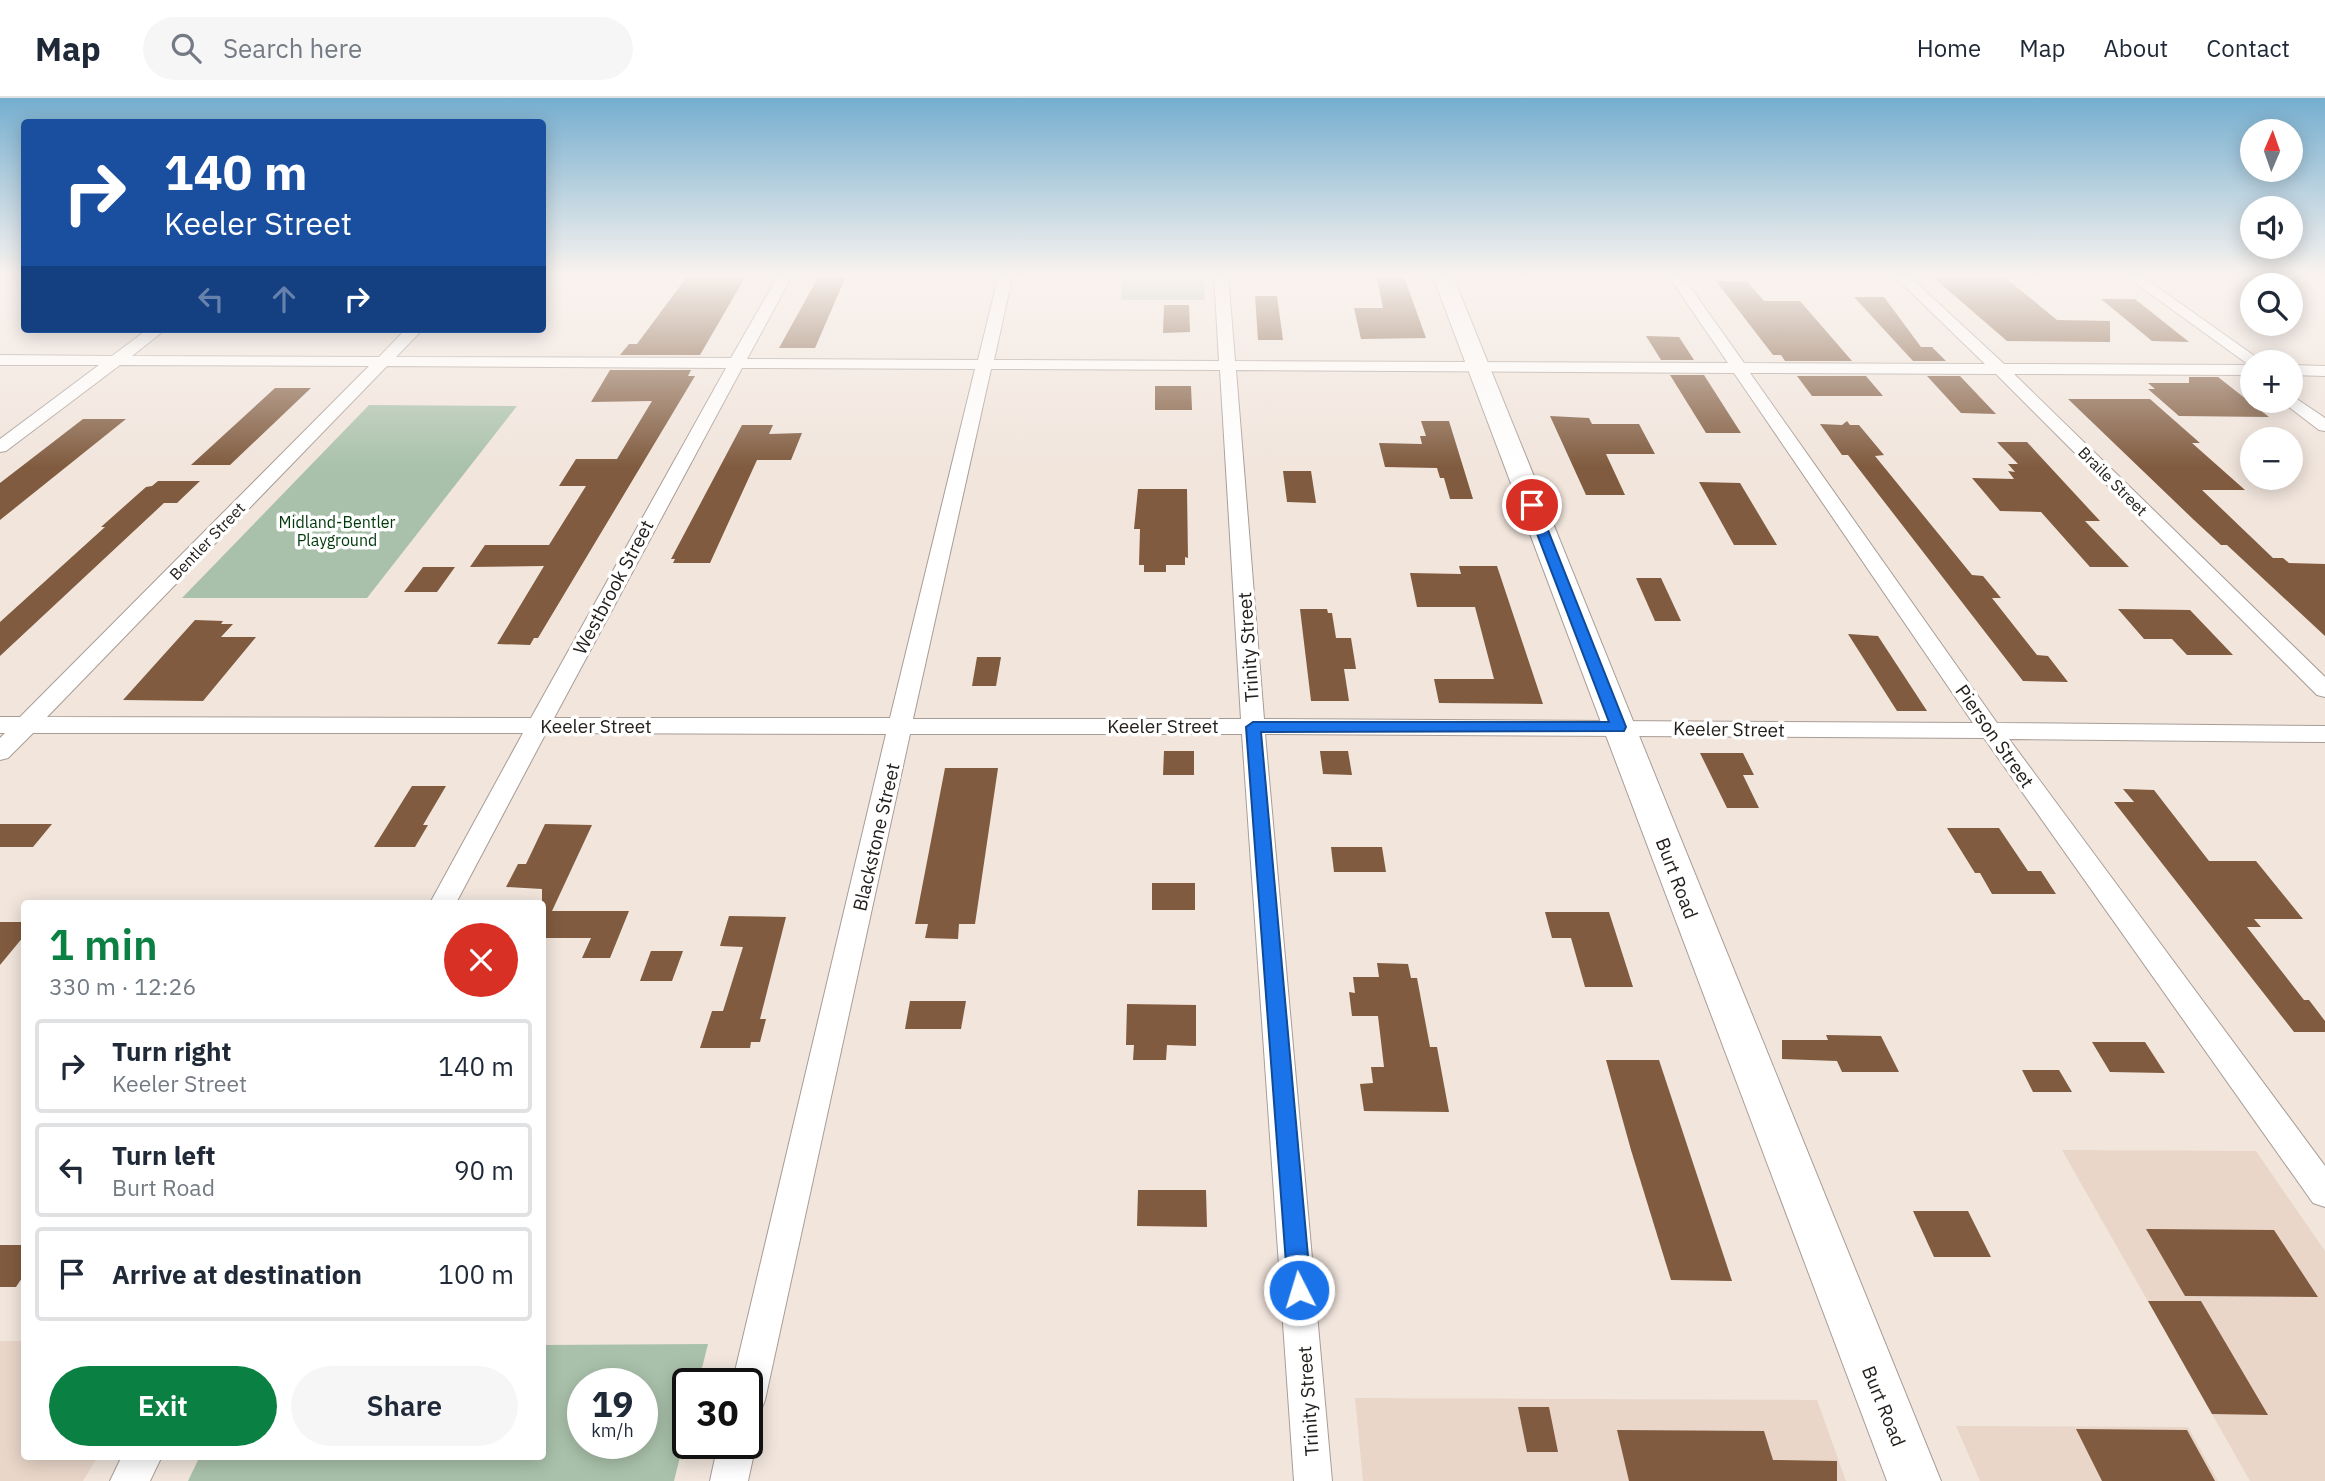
<!DOCTYPE html>
<meta charset="utf-8">
<style>
body{margin:0;font-family:"IBM Plex Sans",sans-serif;background:#f6f6f7;color:#1f2937;height:100vh;display:flex;flex-direction:column;font-size:26px;white-space:nowrap}
*{box-sizing:border-box;margin:0}
p{font-size:23px;color:#747a83}
.icon{flex:none;width:38px;height:38px;fill:none;stroke:currentColor;stroke-width:2;stroke-linecap:round;stroke-linejoin:round}
.map{position:relative;flex:1;overflow:hidden}
.side{position:absolute;left:21px;top:802px;width:525px;height:560px;display:flex;flex-direction:column;background:#fff;border-radius:7px;box-shadow:0 4px 18px #0003}
.side>*{flex:none}
.hud{position:absolute;left:21px;top:21px;width:525px;height:214px;border-radius:7px;box-shadow:0 4px 18px #0003;background:#1a4fa0;color:#fff;overflow:hidden}
.needle{width:46px;rotate:2deg}
.buttons{position:absolute;left:2240px;top:21px;display:grid;gap:14px}
.buttons a{display:grid;place-items:center;width:63px;height:63px;border-radius:50%;background:#fff;box-shadow:0 4px 18px #0003;font-size:35px}
.speed{position:absolute;left:567px;top:1270px;display:flex;gap:14px;font-size:35px;font-weight:700;text-align:center}
.speed>*{display:grid;place-content:center;width:91px;height:91px;border-radius:50%;background:#fff;box-shadow:0 4px 18px #0003;line-height:1}
.speed small{font-size:18px;font-weight:400}
.speed .limit{border:4px solid #111;border-radius:10px;background:#fff;color:#111}
.pin{position:absolute;display:grid;place-items:center;width:60px;height:60px;color:#fff;margin:-30px;border:4px solid #fff;border-radius:50%;box-shadow:0 2px 7px #0007}
.me{position:absolute;width:77px;margin:-38px;rotate:355deg;stroke-linejoin:round;filter:drop-shadow(0 0 5px #0008)}
.turn{display:flex;align-items:center;gap:24px;height:147px;padding:0 28px;font-size:32px}
.turn .icon{width:91px;height:91px;stroke-width:2.5}
.turn b{display:block;font-size:49px;line-height:60px}
.lanes{display:flex;align-items:center;height:66px;padding:0 28px;background:#0003;justify-content:center;gap:35px;direction:ltr}
.lanes .off{opacity:.35}
.round{display:grid;place-items:center;flex:none;width:74px;height:74px;border-radius:37px;background:#f6f6f7}
.headline{display:flex;align-items:center;justify-content:space-between;height:119px;padding:0 28px}
h1{font-size:42px;font-weight:600;line-height:52px;color:#0b8043}
.cta{display:flex;gap:14px;margin-top:auto;padding:14px 28px}
.cta a{flex:1;height:80px;border-radius:42px;background:#0b8043;color:#fff;font-size:28px;font-weight:600;line-height:80px;text-align:center}
.cta a+a{background:#f6f6f7;color:#1f2937}
ul{padding:0;list-style:none}
li{display:flex;align-items:center;gap:21px;height:94px;margin:0 14px 10px;padding:0 14px;border:4px solid #e0e1e3;border-radius:7px}
li div{flex:1}
li b{display:block;font-size:26px}
li em{font-style:normal}
header{display:flex;align-items:center;gap:42px;box-sizing:border-box;height:98px;padding:0 35px;background:#fff;border-bottom:2px solid #e0e1e3}
header strong{font-size:33px}
nav{display:flex;gap:38px;margin-inline-start:auto;font-size:24px}
.search{width:490px;height:63px;background:#f6f6f7;display:flex;align-items:center;gap:18px;box-sizing:border-box;padding:0 24px;border-radius:38px;color:#747a83;font-size:26px}
.map>svg:first-child{display:block}
.built{fill:#e9d6c9}
.green{fill:#a9c1aa;fill-rule:evenodd}
.building{fill:#805b3f}
.lines{fill:none;stroke-linecap:round;stroke-linejoin:round}
.street-casing{stroke:#a89d96;stroke-width:2}
.secondary-casing{stroke:#a89d96;stroke-width:2}
.street{fill:#fff;fill-rule:evenodd}
.secondary{fill:#fff;fill-rule:evenodd}
.route{fill:#1a73e8;stroke:#114b97;stroke-width:2}
.labels{text-anchor:middle;stroke-width:7;stroke-linejoin:round;paint-order:stroke}
.far-street-label{font-size:16px;fill:#24201d;stroke:#fff}
.far-park-label{font-size:16px;fill:#00390a;stroke:#fff}
.street-label{font-size:19px;fill:#24201d;stroke:#fff}
</style>
<header>
<strong>Map</strong>
<div class="search"><svg class="icon" aria-label="search" viewBox="0 0 24 24"><circle cx="10" cy="10" r="6"/><path d="M15 15l6 6"/></svg>Search here</div>
<nav><a>Home</a><a>Map</a><a>About</a><a>Contact</a></nav>
</header>
<div class="map">
<svg width="2325" height="1383" viewBox="0 0 2325 1383">
<rect width="100%" height="100%" fill="#f1e5dc"/>
<g class="built">
<path d="M2062,1052L2256,1053L2325,1153V1383H2250Z"/>
<path d="M0,1243H24V1358H98L83,1383H0Z"/>
<path d="M1355,1300L1817,1302L1846,1383H1363Z"/>
<path d="M1956,1328L2188,1329L2218,1383H1980Z"/>
</g>
<g class="green">
<path d="M1122,176H1203L1205,202H1121Z"/>
<path d="M369,307L517,308L367,500H182Z"/>
<path d="M708,1246L698,1286H688V1327L674,1383H188L200,1358H542L543,1247ZM583,1286H642V1346H583Z"/>
</g>
<g class="building">
<path d="M689,176H747L700,257H620L629,246H637Z"/>
<path d="M820,176H847L815,250H779Z"/>
<path d="M1376,176H1403L1426,240L1361,241L1354,210H1383Z"/>
<path d="M1935,178H1998L2008,182L2057,222L2110,223V244L2007,243L1934,180H1938Z"/>
<path d="M1716,183H1747L1764,203H1800L1852,263H1785L1781,257H1773Z"/>
<path d="M1255,198H1277L1283,242H1258Z"/>
<path d="M1854,199H1884L1921,249H1932L1946,263H1913Z"/>
<path d="M2101,201H2135L2189,244L2152,243Z"/>
<path d="M1164,207H1189L1190,234L1163,235Z"/>
<path d="M1646,238L1679,239L1694,262H1661Z"/>
<path d="M610,272H691L688,278H695L538,540H534L530,547L497,546L544,468L470,469L485,447H549L586,388H559L576,361H617L652,303L591,304Z"/>
<path d="M1670,277H1704L1741,335H1706Z"/>
<path d="M1797,278H1866L1883,298H1812Z"/>
<path d="M1927,278H1960L1996,316L1961,315Z"/>
<path d="M2189,279H2218L2269,319L2179,318L2148,291H2155L2148,285H2189Z"/>
<path d="M1155,288H1191L1192,312H1155Z"/>
<path d="M275,290H311L230,367H191Z"/>
<path d="M2068,301H2150L2200,345H2192L2245,392H2202L2273,460H2283L2289,465L2325,466V538L2227,447H2221L2194,422Z"/>
<path d="M1550,318L1589,320L1592,326H1639L1655,356H1606L1625,397H1586Z"/>
<path d="M83,321H126L0,422V385Z"/>
<path d="M1421,323H1449L1473,401H1450L1444,380H1440L1437,370L1385,369L1379,345L1422,346L1420,338H1426Z"/>
<path d="M1847,323L1850,327H1859L1884,357L1875,358L1972,477L1983,478L2001,500H1992L2037,557L2048,558L2068,584L2023,583L1848,357H1842L1820,326L1842,327Z"/>
<path d="M742,327H773L769,336L802,335L791,362H757L710,465H673L675,461H671Z"/>
<path d="M1997,344H2027L2100,423H2085L2129,469H2090L2041,414L2000,413L1972,380L2014,381L2008,373L2015,374L2008,366H2018Z"/>
<path d="M1283,373H1311L1316,405L1287,404Z"/>
<path d="M158,383H200L177,405H164L0,558V524L105,429H101L146,389L152,388Z"/>
<path d="M1699,384L1740,385L1777,447H1734Z"/>
<path d="M1138,391H1187L1188,460L1185,459V467H1166V474H1144V467H1139L1140,431H1134Z"/>
<path d="M1459,468H1497L1543,606L1439,605L1434,581H1494L1475,509H1417L1410,475L1461,476Z"/>
<path d="M423,469H455L437,494H404Z"/>
<path d="M1636,480H1661L1681,523H1655Z"/>
<path d="M1300,511H1327L1328,515H1332L1336,540H1351L1356,571H1344L1349,603H1311Z"/>
<path d="M2118,511L2190,512L2233,557H2187L2172,541H2144Z"/>
<path d="M195,522L223,523L221,526H233L221,539H256L203,603L123,602Z"/>
<path d="M1848,536L1878,538L1927,613H1897Z"/>
<path d="M977,559H1001L996,588H972Z"/>
<path d="M1164,653H1194V677H1163Z"/>
<path d="M1320,653H1348L1352,677L1323,676Z"/>
<path d="M1700,655H1743L1754,677H1743L1759,710H1727Z"/>
<path d="M945,670H998L975,826H959L958,841L925,840L928,826H915Z"/>
<path d="M412,688H446L423,727H428L415,749H374Z"/>
<path d="M2123,691L2154,692L2209,763H2256L2303,821H2254L2261,829H2247L2304,902H2309L2325,923V934H2294L2114,704H2134Z"/>
<path d="M0,726H52L33,749H0Z"/>
<path d="M545,726L592,727L552,813H629L610,860H582L591,840H542V791L506,789L518,766H526Z"/>
<path d="M1947,730H1999L2028,773H2041L2056,796H1992L1980,775H1975Z"/>
<path d="M1331,749H1382L1386,774H1334Z"/>
<rect x="1152" y="785" width="43" height="27"/>
<path d="M1545,814H1609L1633,889H1585L1571,840H1552Z"/>
<path d="M729,818L786,819L760,921H766L760,944H751L750,950H700L712,913H723L743,849L720,848Z"/>
<path d="M0,824H24V838L0,867Z"/>
<path d="M651,853H683L672,883H640Z"/>
<path d="M1377,865L1408,866L1411,880H1417L1430,949H1437L1449,1014L1364,1013L1360,986L1373,985L1371,969H1384L1378,918H1352L1349,894L1355,895L1353,879H1379Z"/>
<path d="M910,903H966L961,931H905Z"/>
<path d="M1127,906L1196,907V948L1167,947L1166,962H1133L1134,947H1126Z"/>
<path d="M1826,937L1881,938L1899,974H1842L1837,963L1782,961V942H1828Z"/>
<path d="M2092,944H2145L2165,975L2110,974Z"/>
<path d="M1606,962H1659L1732,1183L1671,1182L1631,1052Z"/>
<path d="M2022,972H2059L2072,994H2033Z"/>
<path d="M1138,1092H1206L1207,1129L1137,1128Z"/>
<path d="M1913,1113H1968L1991,1159H1934Z"/>
<path d="M2146,1131L2274,1132L2318,1199L2185,1198Z"/>
<path d="M0,1147H24V1177L16,1189H0Z"/>
<path d="M2148,1203H2201L2268,1317L2212,1316Z"/>
<path d="M1518,1309H1549L1558,1354H1527Z"/>
<path d="M2076,1331L2187,1332L2215,1383H2102Z"/>
<path d="M1617,1332L1764,1333L1773,1362L1837,1363V1383H1629Z"/>
</g>
<g class="lines">
<g class="street-casing">
<g id="street">
<path d="M779,176H793L747,261L978,262L999,176H1013L994,262L1219,263L1214,176H1228L1235,263L1728,265L1667,176H1681L1744,265L1985,266L1892,176H1907L2004,266L2249,267L2123,176H2139L2263,264H2252V277L2014,276L2325,579V599L2317,597L1996,276L1750,275L1997,625L2325,628V644L2009,641L2325,1068V1109L2313,1105L1984,640L1265,636L1332,1383H1294L1242,636H910L765,1302L760,1315L747,1320V1286H732L886,636L546,635L456,805H430L523,635H33L8,660L0,662V640L5,635H0V619H20L369,268L120,267L6,353L0,354V341L99,267H0V257L112,258L148,231H166L132,258L379,259L406,231H423L396,259L731,260ZM387,268L726,270L531,620L47,619ZM742,270L975,271L890,620H554ZM991,271L1220,272L1241,621H913ZM1236,272L1734,275L1973,625L1264,621Z"/>
<path d="M2291,267L2325,268V278L2291,277Z"/>
<path d="M2291,297L2325,320V333L2319,332L2285,306L2283,303H2291Z"/>
<path d="M747,1331L756,1346L748,1383H710L718,1346H747Z"/>
<path d="M122,1358H162L150,1383H110Z"/>
</g>
</g>
<g class="secondary-casing">
<path id="secondary" d="M1432,176H1452L1941,1383H1887Z"/>
</g>
<use href="#street" class="street"/>
<use href="#secondary" class="secondary"/>
</g>
<linearGradient id="sky" x2="0" y2="1"><stop stop-color="#75aecf"/><stop offset="0.48" stop-color="#f9f3ef"/><stop offset="1" stop-color="#f9f3ef" stop-opacity="0"/></linearGradient>
<rect width="2325" height="369" fill="url(#sky)"/>
<path class="route" d="M1532,403L1538,407L1626,629L1624,633L1261,634L1311,1192L1307,1200L1299,1203L1291,1200L1288,1192L1246,629L1253,624H1609L1526,407Z"/>
<g class="labels">
<g class="far-street-label">
<text transform="translate(2113 383) rotate(45)" y="6">Braile Street</text>
<text transform="translate(207 443) rotate(-46)" y="6">Bentler Street</text>
</g>
<g class="far-park-label">
<text x="337" y="430">Midland-Bentler<tspan x="337" dy="18">Playground</tspan></text>
</g>
<g class="street-label">
<text transform="translate(613 489) rotate(-62)" y="7">Westbrook Street</text>
<text transform="translate(1248 549) rotate(-94)" y="7">Trinity Street</text>
<text x="596" y="635">Keeler Street</text>
<text x="1163" y="635">Keeler Street</text>
<text transform="translate(1729 631) rotate(1)" y="7">Keeler Street</text>
<text transform="translate(1995 638) rotate(55)" y="7">Pierson Street</text>
<text transform="translate(876 739) rotate(-77)" y="7">Blackstone Street</text>
<text transform="translate(1677 780) rotate(69)" y="7">Burt Road</text>
<text transform="translate(1308 1303) rotate(-94)" y="7">Trinity Street</text>
<text transform="translate(1884 1308) rotate(68)" y="7">Burt Road</text>
</g>
</g>
</svg>
<div class="buttons">
<a><svg class="needle" viewBox="-14 -14 28 28"><path d="M0-13l5 13h-10z" fill="#e53935"/><path d="M0 13l5-13h-10z" fill="#747a83"/></svg></a>
<a><svg class="icon" aria-label="sound" viewBox="0 0 24 24"><path d="M4 9h4l5-4v14l-5-4H4zM17 9q2 3 0 6"/></svg></a>
<a><svg class="icon" aria-label="search" viewBox="0 0 24 24"><circle cx="10" cy="10" r="6"/><path d="M15 15l6 6"/></svg></a>
<a>+</a>
<a>−</a>
</div>
<div class="speed"><div>19<small>km/h</small></div><div class="limit">30</div></div>
<div class="pin" style="left:1532px;top:407px;background:#d93025"><svg class="icon" aria-label="arrive" viewBox="0 0 24 24"><path d="M6 21V4h12l-3 4 3 4H6"/></svg></div>
<svg class="me" style="left:1299px;top:1192px" viewBox="-20 -20 40 40"><circle r="17" fill="#1a73e8" stroke="#fff" stroke-width="3"/><path d="M0-11L8 9 0 5-8 9z" fill="#fff"/></svg>
<div class="hud">
<div class="turn"><svg class="icon" aria-label="right" viewBox="0 0 24 24"><path d="M7 20v-9h11M14 6l5 5-5 5"/></svg><div><b>140 m</b>Keeler Street</div></div>
<div class="lanes"><svg class="icon off" aria-label="left" viewBox="0 0 24 24"><path d="M17 20v-9H6M10 6l-5 5 5 5"/></svg><svg class="icon off" aria-label="ahead" viewBox="0 0 24 24"><path d="M12 20V5M6 11l6-6 6 6"/></svg><svg class="icon" aria-label="right" viewBox="0 0 24 24"><path d="M7 20v-9h11M14 6l5 5-5 5"/></svg></div>
</div>
<section class="side">
<div class="headline"><div><h1>1 min</h1><p>330 m · 12:26</p></div><a class="round" style="background:#d93025;color:#fff"><svg class="icon" aria-label="close" viewBox="0 0 24 24"><path d="M6 6l12 12M18 6L6 18"/></svg></a></div>
<ul>
<li><svg class="icon" aria-label="right" viewBox="0 0 24 24"><path d="M7 20v-9h11M14 6l5 5-5 5"/></svg><div><b>Turn right</b><p>Keeler Street</p></div><em>140 m</em></li>
<li><svg class="icon" aria-label="left" viewBox="0 0 24 24"><path d="M17 20v-9H6M10 6l-5 5 5 5"/></svg><div><b>Turn left</b><p>Burt Road</p></div><em>90 m</em></li>
<li><svg class="icon" aria-label="arrive" viewBox="0 0 24 24"><path d="M6 21V4h12l-3 4 3 4H6"/></svg><div><b>Arrive at destination</b></div><em>100 m</em></li>
</ul>
<div class="cta"><a>Exit</a><a>Share</a></div>
</section>
</div>
